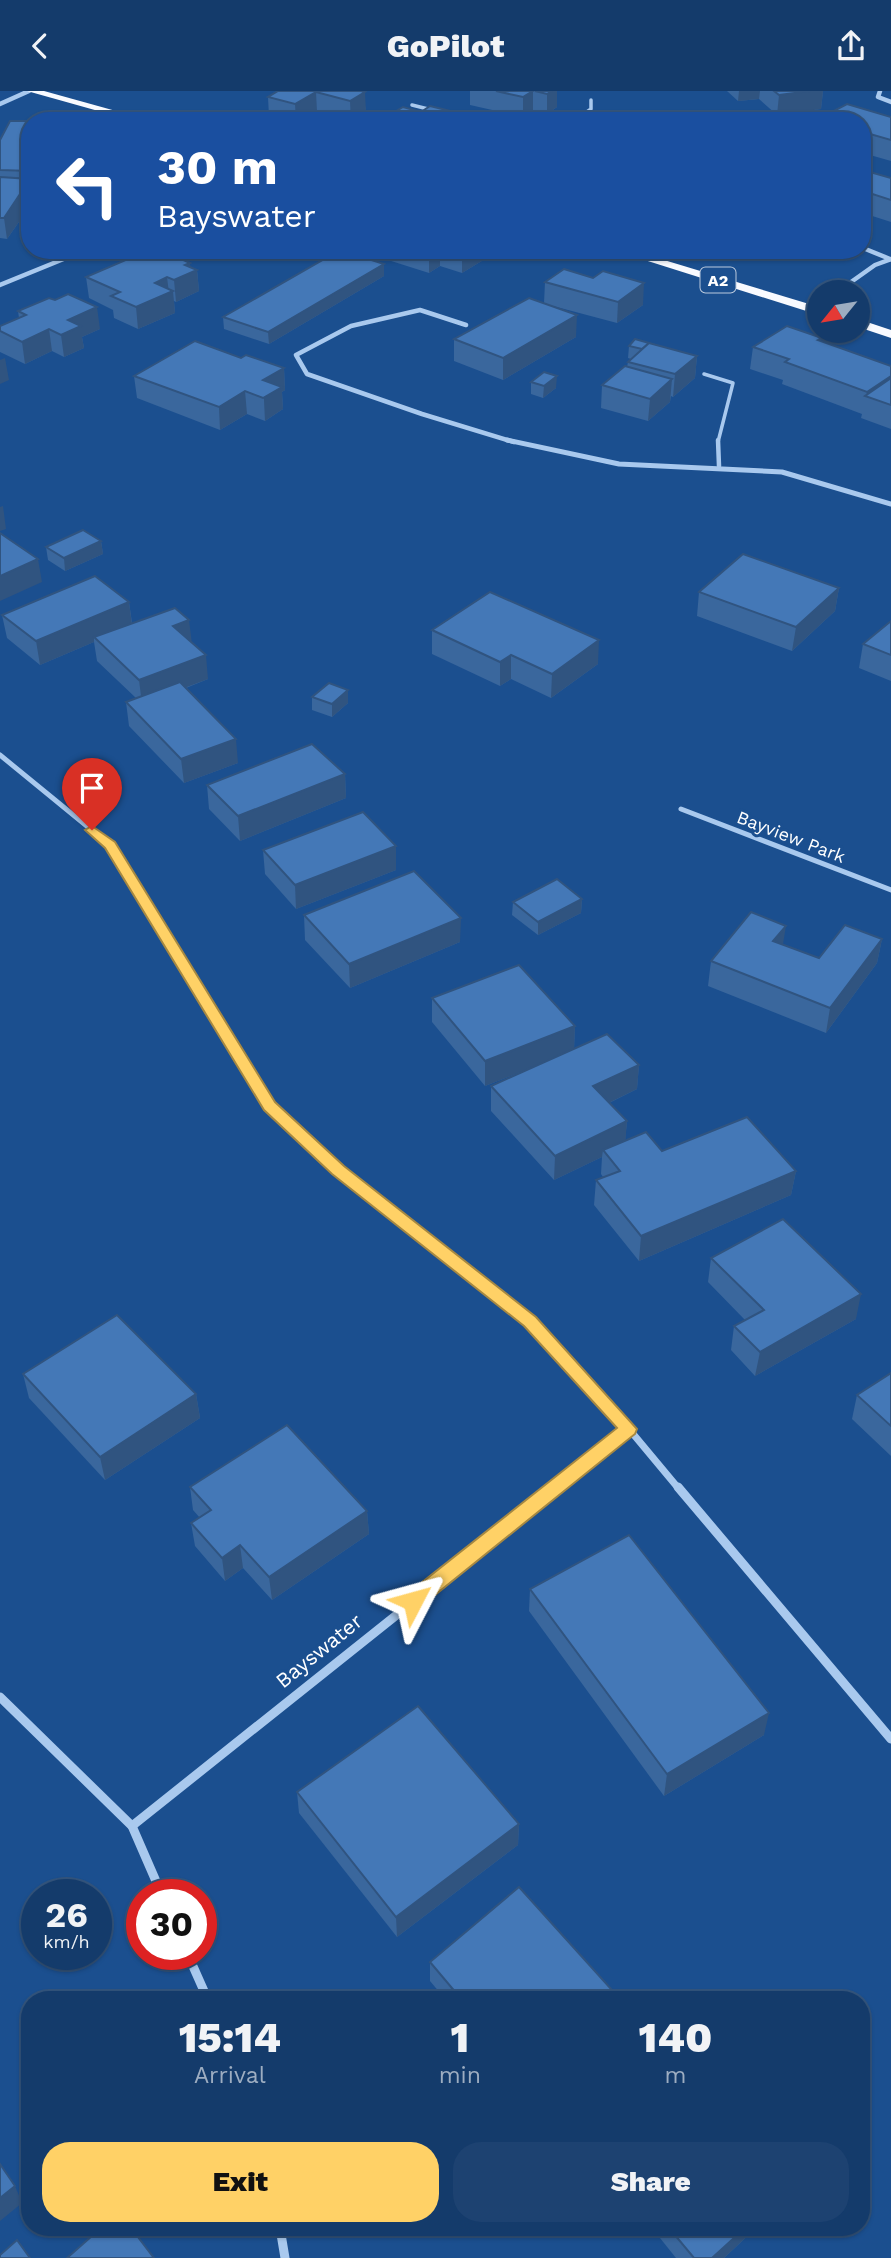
<!DOCTYPE html>
<style>
body{margin:0;font-family:"Work Sans",sans-serif;background:#1d4271;color:#f1f3f6;height:100vh;display:flex;flex-direction:column;font-size:26px;white-space:nowrap}
*{box-sizing:border-box;margin:0}
p{font-size:23px;color:#9dadc1}
.icon{flex:none;width:38px;height:38px;fill:none;stroke:currentColor;stroke-width:2;stroke-linecap:round;stroke-linejoin:round}
.map{position:relative;flex:1;overflow:hidden}
.sheet{position:absolute;left:21px;top:1900px;width:849px;height:245px;display:flex;flex-direction:column;background:#143b6b;border-radius:28px;box-shadow:0 2px 5px #0004,0 0 0 2px #33557e}
.sheet>*{flex:none}
.guide{position:absolute;left:21px;top:21px;width:850px;height:147px;border-radius:28px;box-shadow:0 2px 5px #0004,0 0 0 2px #33557e;background:#1a4fa0;color:#fff;overflow:hidden}
.needle{width:46px;rotate:240deg}
.buttons{position:absolute;left:807px;top:189px;display:grid;gap:14px}
.buttons a{display:grid;place-items:center;width:63px;height:63px;border-radius:50%;background:#143b6b;box-shadow:0 2px 5px #0004,0 0 0 2px #33557e;font-size:35px}
.speed{position:absolute;left:21px;top:1788px;display:flex;gap:14px;font-size:35px;font-weight:700;text-align:center}
.speed>*{display:grid;place-content:center;width:91px;height:91px;border-radius:50%;background:#143b6b;box-shadow:0 2px 5px #0004,0 0 0 2px #33557e;line-height:1}
.speed small{font-size:18px;font-weight:400}
.speed .limit{border:10px solid #d22;background:#fff;color:#111}
.pin{position:absolute;display:grid;place-items:center;width:60px;height:60px;color:#fff;margin:-72px -30px;border-radius:50% 50% 50% 0;rotate:-45deg;box-shadow:0 0 7px #0007}
.pin .icon{rotate:45deg}
.me{position:absolute;width:77px;margin:-38px;rotate:51deg;stroke-linejoin:round;filter:drop-shadow(0 0 5px #0008)}
.turn{display:flex;align-items:center;gap:24px;height:147px;padding:0 21px;font-size:32px}
.turn .icon{width:91px;height:91px;stroke-width:2.5}
.turn b{display:block;font-size:49px;line-height:60px}
.eta{display:flex;justify-content:space-evenly;align-items:center;height:119px;text-align:center}
.eta b{font-size:42px;font-weight:800;line-height:49px}
.primary-button{display:flex;gap:14px;margin-top:auto;padding:14px 21px}
.primary-button a{flex:1;height:80px;border-radius:28px;background:#ffd166;color:#111;font-size:28px;font-weight:800;line-height:80px;text-align:center}
.primary-button a+a{background:#1d4271;color:#f1f3f6}
header{display:flex;justify-content:space-between;align-items:center;height:91px;padding:0 21px;background:#143b6b;font-size:32px;font-weight:800}
.map>svg:first-child{display:block}
.lines{fill:none;stroke-linecap:round;stroke-linejoin:round}
.path{stroke:#a9c9ee;stroke-width:2.5;stroke-dasharray:2 3.5;stroke-linecap:butt}
.service-far1{stroke:#a9c9ee;stroke-width:3.5}
.service{stroke:#a9c9ee;stroke-width:4.5}
.minor-far3{stroke:#a9c9ee;stroke-width:4.5}
.minor-far2{stroke:#a9c9ee;stroke-width:5}
.minor-far1{stroke:#a9c9ee;stroke-width:7}
.minor{stroke:#a9c9ee;stroke-width:9}
.trunk{fill:#f8faff;fill-rule:evenodd}
.wall{fill:#3a679d}
.shaded-wall{fill:#305480}
.building{fill:#4478b7;stroke:#305480;stroke-width:2}
.route{fill:#ffd166;stroke:#a68842;stroke-width:2}
.labels{text-anchor:middle;stroke-width:6;stroke-linejoin:round;paint-order:stroke}
.shield{fill:#1b4f8f;stroke:#bbcadd;stroke-width:2}
.shield-label{font-size:16px;font-weight:bold;fill:#fff}
.street-label{font-size:18px;fill:#fff;stroke:#1b4f8f}
.near-street-label{font-size:21px;fill:#fff;stroke:#1b4f8f}
</style>
<header><svg class="icon" aria-label="back" viewBox="0 0 24 24"><path d="M15 5l-7 7 7 7"/></svg>GoPilot<svg class="icon" aria-label="share" viewBox="0 0 24 24"><path d="M12 15V3M7 8l5-5 5 5M5 13v7h14v-7"/></svg></header>
<div class="map">
<svg width="891" height="2167" viewBox="0 0 891 2167">
<rect width="100%" height="100%" fill="#1b4f8f"/>
<g class="lines">
<path class="path" d="M182,21L213,30"/>
<g class="service-far1">
<path d="M412,14L432,19"/>
<path d="M574,30L591,18V9"/>
<path d="M704,283L733,292L718,351"/>
</g>
<path class="service" d="M718,349L719,375"/>
<g class="minor-far3">
<path d="M880,0L878,6L891,11"/>
<path d="M0,13L29,0"/>
<path d="M863,157L890,168"/>
<path d="M0,194L66,167L103,159"/>
<path d="M837,201L875,174L891,168"/>
<path d="M466,234L420,219L351,235L296,264L307,283L422,323L514,351"/>
</g>
<g class="minor-far2">
<path d="M507,349L619,373L782,381L891,413"/>
<path d="M0,664L110,754L142,806"/>
<path d="M681,718L891,799"/>
</g>
<g class="minor-far1">
<path d="M141,804L270,1015L338,1079L530,1231L629,1338L679,1398"/>
<path d="M554,1398L629,1338"/>
</g>
<g class="minor">
<path d="M678,1396L891,1648"/>
<path d="M0,1606L132,1735L162,1804"/>
<path d="M132,1735L557,1396"/>
<path d="M188,1864L208,1909"/>
<path d="M280,2137L285,2167"/>
</g>
<g class="trunk">
<path d="M27,0H44L152,30H134Z"/>
<path d="M613,159H631L819,216V224Z"/>
<path d="M858,228L891,239V247L858,236Z"/>
</g>
</g>
<g class="wall">
<path d="M278,0H363L366,21L357,26L331,24L317,21L301,30H285L269,26L268,6Z"/>
<path d="M470,0H557V16L547,23L533,19L523,26L470,14Z"/>
<path d="M727,0H823L821,18L777,24L759,8L738,10Z"/>
<path d="M421,21L483,28V30H388V25Z"/>
<path d="M891,26V70L863,62V30H818V28Z"/>
<path d="M30,30V115L7,148L0,147V49Z"/>
<path d="M863,79L891,87V131L863,122Z"/>
<path d="M388,159H490V165L462,182L440,175L429,182L388,169Z"/>
<path d="M384,173V185L269,253L224,238L223,226Z"/>
<path d="M190,176L197,179L199,200L176,211L174,210L175,222L138,238L114,227L113,219L89,207L86,186Z"/>
<path d="M545,191L643,214L617,232L553,215L576,246L503,289L454,270V248L544,212Z"/>
<path d="M18,220L100,238L82,246L84,257L64,266L52,260L25,273L0,261V235L19,227Z"/>
<path d="M822,247L821,250L891,275V338L861,327L862,323L782,293L783,289L750,278L753,256Z"/>
<path d="M629,255L697,265L695,287L673,306L671,305L670,311L648,330L601,317L602,294L627,276L628,271L631,268L628,267Z"/>
<path d="M241,267L284,277L285,299L282,301L283,318L265,330L247,323L220,339L137,307L134,285Z"/>
<path d="M531,291L556,297L543,307L531,303Z"/>
<path d="M101,450L103,463L65,480L48,469L46,456Z"/>
<path d="M839,497L835,520L792,560L697,525L699,501Z"/>
<path d="M129,511L132,532L192,552L208,588L186,597L238,672L184,692L129,635L126,611L136,607L97,570L94,551L40,574L7,547L2,524Z"/>
<path d="M891,530V590L859,577L863,553Z"/>
<path d="M432,539L598,573L551,607L511,588L500,595L432,563Z"/>
<path d="M312,606L348,612L332,626L312,619Z"/>
<path d="M345,683L346,707L240,750L209,718L207,694Z"/>
<path d="M263,759L396,779L296,818L265,783Z"/>
<path d="M582,808L581,822L538,844L512,824L513,811Z"/>
<path d="M304,824L460,851L350,897L305,849Z"/>
<path d="M882,848L877,872L826,942L708,895L711,870L783,854L819,867Z"/>
<path d="M432,907L575,935L574,958L639,974L637,998L609,1012L627,1030L625,1050L662,1060L796,1080L791,1104L639,1170L594,1114L596,1089L603,1086L601,1083L602,1066L554,1089L491,1020V995L546,971L485,995L432,931Z"/>
<path d="M711,1167L856,1228L755,1285L731,1259L734,1235L745,1229L708,1191Z"/>
<path d="M891,1282V1365L852,1328L857,1304Z"/>
<path d="M23,1283L196,1303L200,1327L105,1389L29,1307Z"/>
<path d="M190,1396L367,1420L369,1443L272,1509L243,1477L225,1490L195,1455L191,1432L200,1427L193,1419Z"/>
<path d="M530,1498L764,1644L664,1705L529,1520Z"/>
<path d="M297,1701L519,1733L518,1754L397,1846L299,1722Z"/>
<path d="M430,1871L621,1909H446L430,1890Z"/>
<path d="M652,2137H756L724,2167H676Z"/>
</g>
<g class="shaded-wall">
<path d="M533,0V19L523,26V6Z"/>
<path d="M552,0H557V16L547,23V3Z"/>
<path d="M739,0H760L759,8L738,10Z"/>
<path d="M810,0H823L821,18L777,24L779,4Z"/>
<path d="M316,1L317,21L301,30H296L295,13Z"/>
<path d="M365,1L366,21L351,30L350,10Z"/>
<path d="M30,90V115L7,148L4,127Z"/>
<path d="M431,159H440V175L429,182V161Z"/>
<path d="M464,159H490V165L462,182V160Z"/>
<path d="M190,172L191,182L197,179L199,200L176,211L174,189L185,174Z"/>
<path d="M384,173V185L269,253L268,241Z"/>
<path d="M167,186L169,202L173,200L175,222L138,238L136,216L155,192Z"/>
<path d="M644,192L643,214L617,232L618,211Z"/>
<path d="M97,216L100,238L82,246L84,257L64,266L61,244L68,229Z"/>
<path d="M577,224L576,246L503,289V267Z"/>
<path d="M49,238L52,260L25,273L22,251Z"/>
<path d="M697,265L695,287L673,306L675,283Z"/>
<path d="M5,267L9,289L0,293V269Z"/>
<path d="M284,277L285,299L282,301L283,318L265,330L263,289Z"/>
<path d="M557,285L556,297L543,307L544,295Z"/>
<path d="M891,285V304L866,305L867,301Z"/>
<path d="M672,288L670,311L648,330L650,308Z"/>
<path d="M245,300L247,323L220,339L219,316Z"/>
<path d="M3,415L6,438L0,440V416Z"/>
<path d="M101,450L103,463L65,480L64,467Z"/>
<path d="M38,468L42,491L0,510V485Z"/>
<path d="M839,497L835,520L792,560L796,536Z"/>
<path d="M129,511L132,534L94,546V551L40,574L36,550Z"/>
<path d="M189,529L192,553L173,535Z"/>
<path d="M599,549L598,573L551,607L552,583Z"/>
<path d="M206,564L208,588L142,613L139,589Z"/>
<path d="M511,564V588L500,595V571Z"/>
<path d="M348,599V612L332,626V613Z"/>
<path d="M236,648L238,672L184,692L181,668Z"/>
<path d="M345,683L346,707L240,750L238,725Z"/>
<path d="M396,755V779L296,818L295,794Z"/>
<path d="M582,808L581,822L538,844V831Z"/>
<path d="M461,827L460,851L350,897L349,873Z"/>
<path d="M786,835L782,859L773,850Z"/>
<path d="M882,848L877,872L826,942L830,917Z"/>
<path d="M575,935L574,960L485,995V970Z"/>
<path d="M639,974L637,998L592,1020L593,995Z"/>
<path d="M627,1030L625,1055L603,1059L602,1066L554,1089L555,1065Z"/>
<path d="M796,1080L791,1104L639,1170L641,1145Z"/>
<path d="M861,1203L856,1228L755,1285L760,1261Z"/>
<path d="M196,1303L200,1327L105,1389L100,1366Z"/>
<path d="M367,1420L369,1443L272,1509L269,1486Z"/>
<path d="M240,1454L243,1477L225,1490L222,1467Z"/>
<path d="M769,1622L764,1644L664,1705L667,1683Z"/>
<path d="M519,1733L518,1754L397,1846L396,1826Z"/>
<path d="M15,2095L22,2112L0,2130V2107Z"/>
<path d="M745,2137H756L724,2167H712Z"/>
</g>
<g class="building">
<path d="M278,0H361L365,1L350,10L316,1L295,13L268,6Z"/>
<path d="M496,0H533L523,6Z"/>
<path d="M535,0H552L547,3Z"/>
<path d="M774,0H810L779,4Z"/>
<path d="M847,13L891,26V49L863,41V30H824L818,28Z"/>
<path d="M430,15L483,28L480,30H407L388,25L403,16L421,21Z"/>
<path d="M337,21L365,28L362,30H322Z"/>
<path d="M10,30H30V80L0,79V49Z"/>
<path d="M863,79L891,87V109L863,100Z"/>
<path d="M0,86L30,88L4,127H0Z"/>
<path d="M149,159H161L190,172L185,174L197,179L174,189L167,186L155,192L173,200L136,216L111,205L120,201L86,186Z"/>
<path d="M340,159L384,173L268,241L223,226Z"/>
<path d="M564,178L593,187L603,180L644,192L618,211L545,191Z"/>
<path d="M68,203L97,216L68,229L81,235L61,244L49,238L22,251L0,240V235L26,224L18,220L49,207L55,209Z"/>
<path d="M529,207L577,224L503,267L454,248Z"/>
<path d="M787,235L822,247L818,249L891,275V285L867,301L785,271L789,268L753,256Z"/>
<path d="M635,248L649,252L642,258L629,255Z"/>
<path d="M195,250L241,267L246,264L284,277L263,289L282,296L263,307L245,300L219,316L134,285Z"/>
<path d="M649,252L697,265L675,283L628,271Z"/>
<path d="M625,275L672,288L650,308L602,294Z"/>
<path d="M544,281L557,285L544,295L531,291Z"/>
<path d="M891,287V314L865,305Z"/>
<path d="M83,439L101,450L64,467L46,456Z"/>
<path d="M0,442L38,468L0,485Z"/>
<path d="M743,463L839,497L796,536L699,501Z"/>
<path d="M95,485L129,511L36,550L2,524Z"/>
<path d="M490,501L599,549L552,583L511,564L500,571L432,539Z"/>
<path d="M175,517L189,529L173,535L206,564L139,589L94,546Z"/>
<path d="M891,530V564L863,553Z"/>
<path d="M180,591L236,648L181,668L126,611Z"/>
<path d="M329,592L348,599L332,613L312,606Z"/>
<path d="M312,653L345,683L238,725L207,694Z"/>
<path d="M363,721L396,755L295,794L263,759Z"/>
<path d="M414,780L461,827L349,873L304,824Z"/>
<path d="M557,788L582,808L538,831L513,811Z"/>
<path d="M751,821L786,835L773,850L819,867L845,834L882,848L830,917L711,870Z"/>
<path d="M519,874L575,935L485,970L432,907Z"/>
<path d="M607,943L639,974L593,995L627,1030L555,1065L491,995Z"/>
<path d="M747,1026L796,1080L641,1145L596,1089L620,1080L603,1059L646,1041L662,1060Z"/>
<path d="M783,1128L861,1203L760,1261L734,1235L764,1219L711,1167Z"/>
<path d="M117,1224L196,1303L100,1366L23,1283Z"/>
<path d="M891,1282V1335L857,1304Z"/>
<path d="M287,1334L367,1420L269,1486L240,1454L222,1467L191,1432L211,1419L190,1396Z"/>
<path d="M629,1444L769,1622L667,1683L530,1498Z"/>
<path d="M418,1615L519,1733L396,1826L297,1701Z"/>
<path d="M519,1796L621,1909H462L430,1871Z"/>
<path d="M0,2073L15,2095L0,2107Z"/>
<path d="M101,2137H131L154,2167H67Z"/>
<path d="M669,2137H745L712,2167H694Z"/>
<path d="M17,2149L30,2167H0V2164Z"/>
</g>
<path class="route" d="M92,735L115,751L275,1011L344,1075L536,1226L637,1338L635,1343L420,1516L413,1518L406,1516L403,1510L406,1504L617,1337L524,1235L332,1083L264,1019L105,757L85,739Z"/>
<g class="labels">
<rect class="shield" x="700.5" y="176.5" width="35" height="25" rx="5"/>
<g class="shield-label">
<text x="718" y="195">A2</text>
</g>
<g class="street-label">
<text transform="translate(791 746) rotate(21)" y="6">Bayview Park</text>
</g>
<g class="near-street-label">
<text transform="translate(319 1560) rotate(-39)" y="7">Bayswater</text>
</g>
</g>
</svg>
<div class="buttons">
<a><svg class="needle" viewBox="-14 -14 28 28"><path d="M0-13l5 13h-10z" fill="#e53935"/><path d="M0 13l5-13h-10z" fill="#9dadc1"/></svg></a>
</div>
<div class="speed"><div>26<small>km/h</small></div><div class="limit">30</div></div>
<div class="pin" style="left:92px;top:739px;background:#d93025"><svg class="icon" aria-label="arrive" viewBox="0 0 24 24"><path d="M6 21V4h12l-3 4 3 4H6"/></svg></div>
<svg class="me" style="left:413px;top:1510px" viewBox="-20 -20 40 40"><path d="M0-17L14 15 0 8-14 15z" fill="#ffd166" stroke="#fff" stroke-width="4"/></svg>
<div class="guide">
<div class="turn"><svg class="icon" aria-label="left" viewBox="0 0 24 24"><path d="M17 20v-9H6M10 6l-5 5 5 5"/></svg><div><b>30 m</b>Bayswater</div></div>
</div>
<section class="sheet">
<div class="eta">
<div><b>15:14</b><p>Arrival</p></div>
<div><b>1</b><p>min</p></div>
<div><b>140</b><p>m</p></div>
</div>
<div class="primary-button"><a>Exit</a><a>Share</a></div>
</section>
</div>
